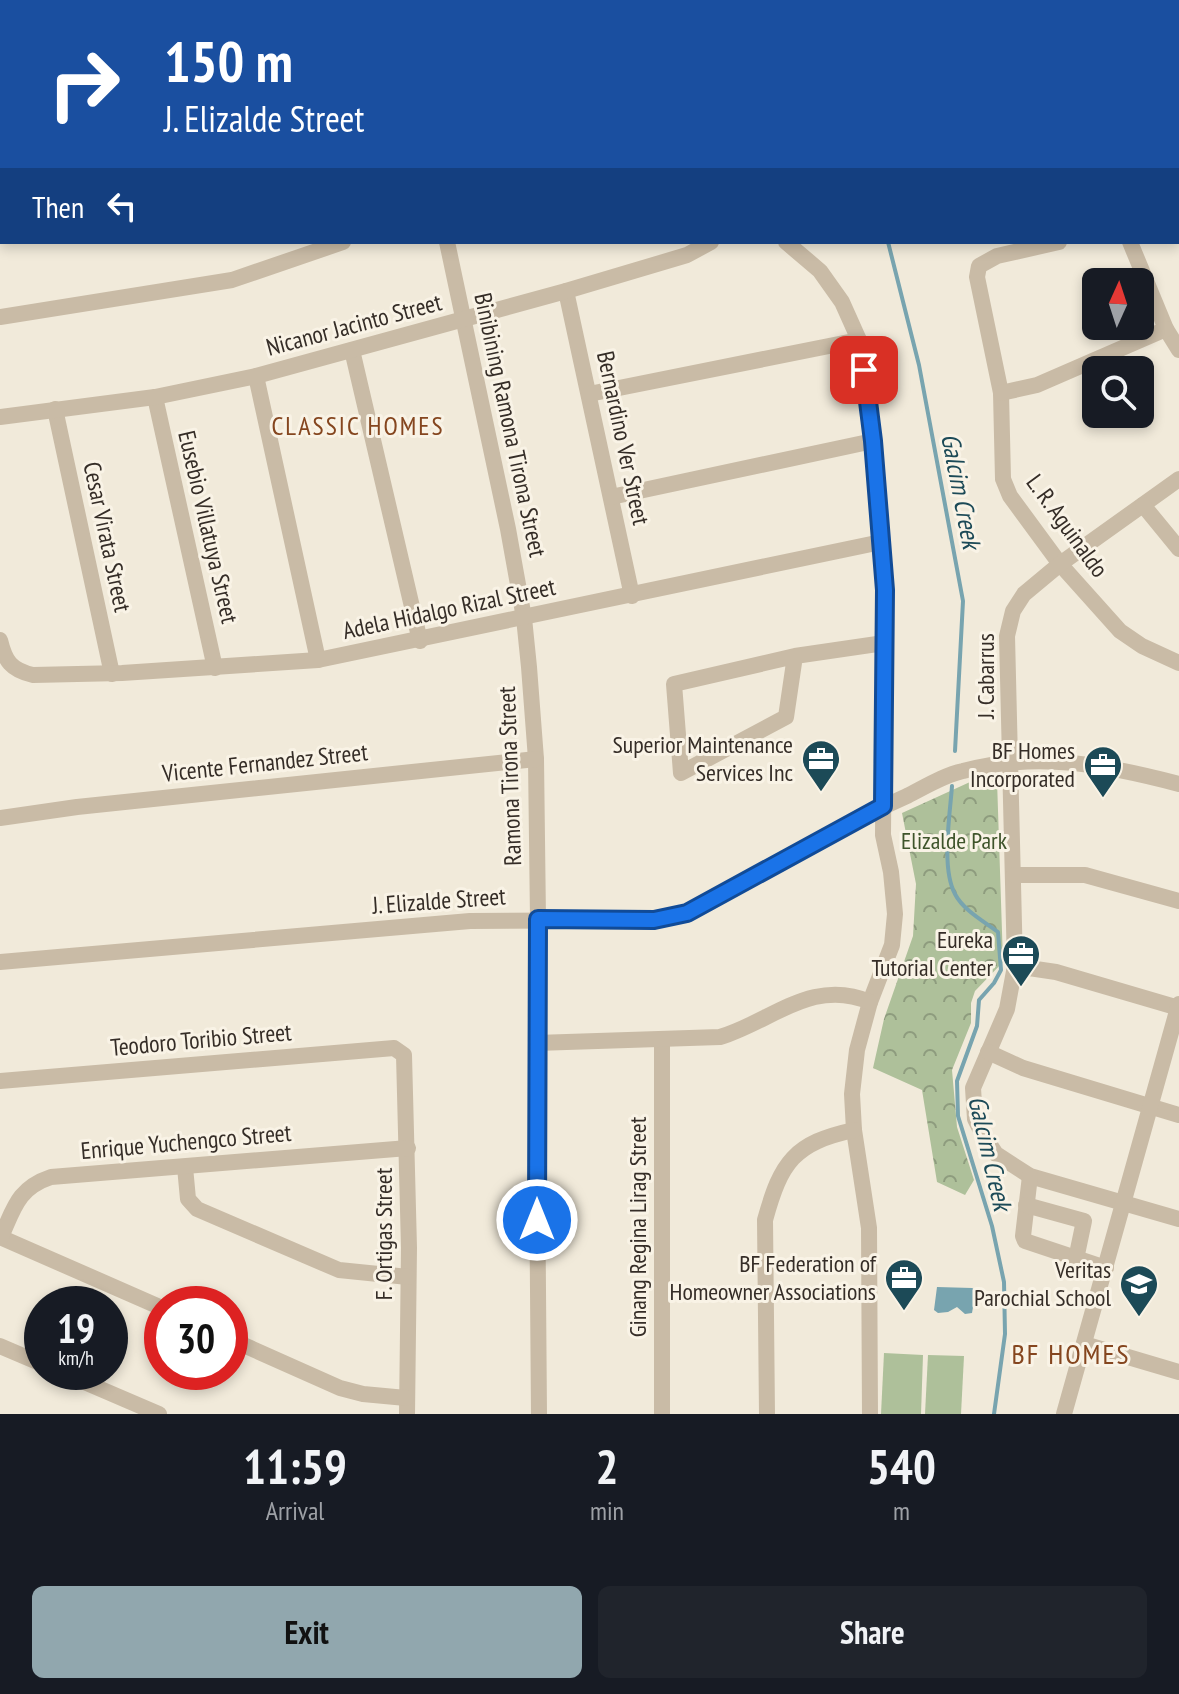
<!DOCTYPE html>
<style>
body{margin:0;font-family:"PT Sans Narrow",sans-serif;background:#20242c;color:#f1f3f6;height:100vh;display:flex;flex-direction:column;font-size:30px;white-space:nowrap}
*{box-sizing:border-box;margin:0}
p{font-size:26px;color:#9ea1a6}
.icon{flex:none;width:44px;height:44px;fill:none;stroke:currentColor;stroke-width:2;stroke-linecap:round;stroke-linejoin:round}
.map{position:relative;height:1414px;overflow:hidden}
.panel{display:flex;flex-direction:column;background:#171b24;flex:1}
.panel>*{flex:none}
.banner{position:absolute;left:0px;top:0px;width:1180px;height:244px;box-shadow:0 4px 12px #0003;background:#1a4fa0;color:#fff;overflow:hidden}
.needle{width:52px;rotate:3deg}
.tools{position:absolute;left:1082px;top:268px;display:grid;gap:16px}
.tools a{display:grid;place-items:center;width:72px;height:72px;border-radius:12px;background:#171b24;box-shadow:0 4px 12px #0003;font-size:40px}
.speed{position:absolute;left:24px;top:1286px;display:flex;gap:16px;font-size:40px;font-weight:700;text-align:center}
.speed>*{display:grid;place-content:center;width:104px;height:104px;border-radius:50%;background:#171b24;box-shadow:0 4px 12px #0003;line-height:1}
.speed small{font-size:20px;font-weight:400}
.speed .limit{border:12px solid #d22;background:#fff;color:#111}
.pin{position:absolute;display:grid;place-items:center;width:68px;height:68px;color:#fff;margin:-34px;border-radius:16px;box-shadow:0 4px 12px #0006}
.me{position:absolute;width:88px;margin:-44px;rotate:0deg;stroke-linejoin:round;filter:drop-shadow(0 0 6px #0008)}
.turn{display:flex;align-items:center;gap:28px;height:168px;padding:0 32px;font-size:36px}
.turn .icon{width:104px;height:104px;stroke-width:2.5}
.turn b{display:block;font-size:56px;line-height:68px}
.then{display:flex;align-items:center;height:76px;padding:0 32px;background:#0003;gap:16px;font-size:30px}
.eta{display:flex;justify-content:space-evenly;align-items:center;height:136px;text-align:center}
.eta b{font-size:48px;font-weight:600;line-height:56px}
.button{display:flex;gap:16px;margin-top:auto;padding:16px 32px}
.button a{flex:1;height:92px;border-radius:12px;background:#91a7ae;color:#111;font-size:32px;font-weight:600;line-height:92px;text-align:center}
.button a+a{background:#20242c;color:#f1f3f6}
.map>svg:first-child{display:block}
.forest{fill:url(#forest-crowns)}
.cemetery{fill:url(#cemetery-stones)}
.pitch{fill:#aec09a}
.water{fill:#78a4af}
.lines{fill:none;stroke-linecap:round;stroke-linejoin:round}
.stream{stroke:#78a4af;stroke-width:4}
.path{stroke:#b5a590;stroke-width:2;stroke-dasharray:4 4;stroke-linecap:butt}
.minor{stroke:#c9bba6;stroke-width:16}
.route-casing{stroke:#114b97;stroke-width:20}
.route{stroke:#1a73e8;stroke-width:14}
.labels{text-anchor:middle;stroke-width:6;stroke-linejoin:round;paint-order:stroke}
.street-label{font-size:24px;fill:#352d27;stroke:#f9f3e6}
.poi-label{font-size:24px;fill:#352d27;stroke:#f9f3e6;text-anchor:end}
.park-label{font-size:24px;fill:#3e542a;stroke:#f9f3e6}
.neighbourhood-label{font-size:26px;letter-spacing:2px;fill:#85461f;stroke:#f9f3e6}
.water-label{font-size:26px;font-style:italic;fill:#1c4a57;stroke:#f9f3e6}
.quarter-label{font-size:28px;letter-spacing:2px;fill:#85461f;stroke:#f9f3e6}
</style>
<div class="map">
<svg width="1179" height="1414" viewBox="0 0 1179 1414">
<defs>
<pattern id="forest-crowns" width="20" height="18" patternUnits="userSpaceOnUse" patternTransform="scale(2)"><rect width="20" height="18" fill="#aec09a"/><path d="M2 6a3 3 0 1 1 6 0M12 15a3 3 0 1 1 6 0" fill="none" stroke="#8e9c7e"/></pattern>
<pattern id="cemetery-stones" width="16" height="16" patternUnits="userSpaceOnUse" patternTransform="scale(2)"><rect width="16" height="16" fill="#aec09a"/><path d="M2 7V4a2 2 0 0 1 4 0v3zM10 15v-3a2 2 0 0 1 4 0v3z" fill="#8e9c7e"/></pattern>
</defs>
<rect width="100%" height="100%" fill="#f1eada"/>
<path class="forest" d="M997,780L1003,962L975,991L971,1003V1023L952,1070L957,1127L974,1180L965,1195L937,1182L922,1090L873,1068L884,1019L913,936L916,884L902,813L970,782Z"/>
<path class="cemetery" d="M74,0H1179V190L1178,2Z"/>
<g class="pitch">
<path d="M884,1353L923,1355L921,1414H881Z"/>
<path d="M928,1355L964,1356L961,1414H925Z"/>
</g>
<path class="water" d="M937,1287L972,1288L976,1290L972,1313L965,1314L957,1307L948,1312L938,1313L934,1310Z"/>
<g class="lines">
<g class="stream">
<path d="M615,0V2"/>
<path d="M1178,207L1179,208"/>
<path d="M888,242L919,365L963,601L955,751"/>
<path d="M952,786C950,815 941,868 955,894C963,910 985,922 998,932L1001,970L994,983L979,1000L977,1026L957,1081L958,1116L992,1226L1004,1282L1005,1334L994,1414"/>
</g>
<g class="path">
<path d="M44,0V2"/>
<path d="M1119,0L1122,2"/>
<path d="M219,2L220,0"/>
<path d="M390,2V0"/>
<path d="M912,2L918,0"/>
<path d="M1101,2L1103,0"/>
</g>
<g class="minor">
<path d="M305,0L312,2"/>
<path d="M127,2V0"/>
<path d="M477,2V0"/>
<path d="M781,2V0"/>
<path d="M1035,2L1038,0"/>
<path d="M1156,2L1158,0"/>
<path d="M1178,122L1179,123"/>
<path d="M447,242L508,529L524,618L529,667L536,759L538,919L536,1043L539,1414"/>
<path d="M786,242L820,271L842,302L859,340L867,389L885,590L883,835L891,872L895,914L892,945L870,1002L857,1050L852,1094L854,1130L869,1228L870,1414"/>
<path d="M1059,242L997,256L979,266L977,277L1001,393L1003,479L1010,496L1060,564L1120,631L1142,646L1179,663"/>
<path d="M1130,242L1166,329L1179,350"/>
<path d="M566,291L632,596"/>
<path d="M0,317L232,280L343,242"/>
<path d="M352,350L420,641"/>
<path d="M256,376L318,660"/>
<path d="M1001,393L1037,385L1166,329"/>
<path d="M589,394L859,340"/>
<path d="M155,397L215,668"/>
<path d="M55,409L112,674"/>
<path d="M0,417L155,397L256,376L566,291L687,255L711,242"/>
<path d="M1179,479L1060,564L1024,594L1013,611L1007,636L1015,966L1007,1009L973,1088L975,1119L981,1131L996,1154L1030,1176L1179,1219"/>
<path d="M611,497L873,441"/>
<path d="M1143,505L1179,549"/>
<path d="M0,640C5,661 11,670 33,675L122,673L318,660L881,542"/>
<path d="M795,656L786,717L681,773L674,684L795,656L884,643"/>
<path d="M0,818L77,807L536,759"/>
<path d="M1014,875H1085L1179,901"/>
<path d="M0,962L470,921L654,920L687,913C760,874 831,830 907,796C925,787 944,775 963,771C1038,751 1106,765 1179,784"/>
<path d="M1015,966L1056,972L1179,1008"/>
<path d="M662,1040V1414"/>
<path d="M536,1043L720,1037C771,1022 812,977 870,1002"/>
<path d="M988,1052L1023,1068L1179,1115"/>
<path d="M0,1081L394,1048L404,1055L409,1248L407,1414"/>
<path d="M185,1167L188,1199L197,1209L339,1270L408,1277"/>
<path d="M1030,1176L1023,1236L1025,1241L1106,1268"/>
<path d="M1026,1205L1084,1221L1076,1259"/>
<path d="M0,1237L162,1308"/>
<path d="M1,1237C14,1208 18,1188 51,1177L408,1148"/>
<path d="M230,1339L340,1388L363,1394L406,1398"/>
<path d="M1084,1344L1179,1372"/>
<path d="M0,1346L42,1364"/>
<path d="M61,1372L159,1414"/>
<path d="M767,1414L765,1220C781,1162 794,1143 854,1130"/>
<path d="M1064,1414L1179,1004"/>
</g>
</g>
<g class="lines">
<g class="route-casing">
<path id="route" d="M537,1220L538,919L654,920L687,913L883,806L885,590L873,441L864,370"/>
</g>
<use href="#route" class="route"/>
</g>
<defs>
<g id="office-pin" transform="scale(2)"><path d="M0 17L-7.5 6A9.5 9.5 0 1 1 7.5 6Z" fill="#1c4a57" stroke="#f9f3e6"/><path d="M-6-3h4V-5.5h4V-3h4V5H-6ZM-1-4.5V-3h2v-1.5ZM-6 0V1H6V0Z" fill="#fff"/></g>
<g id="school-pin" transform="scale(2)"><path d="M0 17L-7.5 6A9.5 9.5 0 1 1 7.5 6Z" fill="#1c4a57" stroke="#f9f3e6"/><path d="M0-5L7-2L0 1L-7-2ZM-4 1L0 2.5L4 1V4Q0 6-4 4Z" fill="#fff"/></g>
</defs>
<g fill-rule="evenodd">
<use href="#office-pin" x="821" y="759"/>
<use href="#office-pin" x="1103" y="765"/>
<use href="#office-pin" x="1021" y="954"/>
<use href="#office-pin" x="904" y="1278"/>
<use href="#school-pin" x="1139" y="1284"/>
</g>
<g class="labels">
<g class="street-label">
<text transform="translate(354 325) rotate(-15)" y="8">Nicanor Jacinto Street</text>
<text transform="translate(510 425) rotate(78)" y="8">Binibining Ramona Tirona Street</text>
<text transform="translate(623 438) rotate(78)" y="8">Bernardino Ver Street</text>
<text transform="translate(1067 526) rotate(54)" y="8">L. R. Aguinaldo</text>
<text transform="translate(208 527) rotate(77)" y="8">Eusebio Villatuya Street</text>
<text transform="translate(107 537) rotate(78)" y="8">Cesar Virata Street</text>
<text transform="translate(449 609) rotate(-12)" y="8">Adela Hidalgo Rizal Street</text>
<text transform="translate(986 676) rotate(-90)" y="8">J. Cabarrus</text>
<text transform="translate(265 763) rotate(-6)" y="8">Vicente Fernandez Street</text>
<text transform="translate(510 776) rotate(-92)" y="8">Ramona Tirona Street</text>
<text transform="translate(439 901) rotate(-4)" y="8">J. Elizalde Street</text>
<text transform="translate(201 1040) rotate(-5)" y="8">Teodoro Toribio Street</text>
<text transform="translate(186 1142) rotate(-5)" y="8">Enrique Yuchengco Street</text>
<text transform="translate(638 1227) rotate(-90)" y="8">Ginang Regina Lirag Street</text>
<text transform="translate(384 1234) rotate(-90)" y="8">F. Ortigas Street</text>
</g>
<g class="poi-label">
<text x="793" y="753">Superior Maintenance<tspan x="793" dy="28">Services Inc</tspan></text>
<text x="1075" y="759">BF Homes<tspan x="1075" dy="28">Incorporated</tspan></text>
<text x="993" y="948">Eureka<tspan x="993" dy="28">Tutorial Center</tspan></text>
<text x="876" y="1272">BF Federation of<tspan x="876" dy="28">Homeowner Associations</tspan></text>
<text x="1111" y="1278">Veritas<tspan x="1111" dy="28">Parochial School</tspan></text>
</g>
<g class="park-label">
<text x="954" y="849">Elizalde Park</text>
</g>
<g class="neighbourhood-label">
<text x="358" y="435">CLASSIC HOMES</text>
</g>
<g class="water-label">
<text transform="translate(961 491) rotate(79)" y="9">Galcim Creek</text>
<text transform="translate(990 1153) rotate(77)" y="9">Galcim Creek</text>
</g>
<g class="quarter-label">
<text x="1071" y="1364">BF HOMES</text>
</g>
</g>
</svg>
<div class="tools">
<a><svg class="needle" viewBox="-14 -14 28 28"><path d="M0-13l5 13h-10z" fill="#e53935"/><path d="M0 13l5-13h-10z" fill="#9ea1a6"/></svg></a>
<a><svg class="icon" aria-label="search" viewBox="0 0 24 24"><circle cx="10" cy="10" r="6"/><path d="M15 15l6 6"/></svg></a>
</div>
<div class="speed"><div>19<small>km/h</small></div><div class="limit">30</div></div>
<div class="pin" style="left:864px;top:370px;background:#d93025"><svg class="icon" aria-label="arrive" viewBox="0 0 24 24"><path d="M6 21V4h12l-3 4 3 4H6"/></svg></div>
<svg class="me" style="left:537px;top:1220px" viewBox="-20 -20 40 40"><circle r="17" fill="#1a73e8" stroke="#fff" stroke-width="3"/><path d="M0-11L8 9 0 5-8 9z" fill="#fff"/></svg>
<div class="banner">
<div class="turn"><svg class="icon" aria-label="right" viewBox="0 0 24 24"><path d="M7 20v-9h11M14 6l5 5-5 5"/></svg><div><b>150 m</b>J. Elizalde Street</div></div>
<div class="then">Then<svg class="icon" aria-label="left" viewBox="0 0 24 24"><path d="M17 20v-9H6M10 6l-5 5 5 5"/></svg></div>
</div>
</div>
<section class="panel">
<div class="eta">
<div><b>11:59</b><p>Arrival</p></div>
<div><b>2</b><p>min</p></div>
<div><b>540</b><p>m</p></div>
</div>
<div class="button"><a>Exit</a><a>Share</a></div>
</section>
